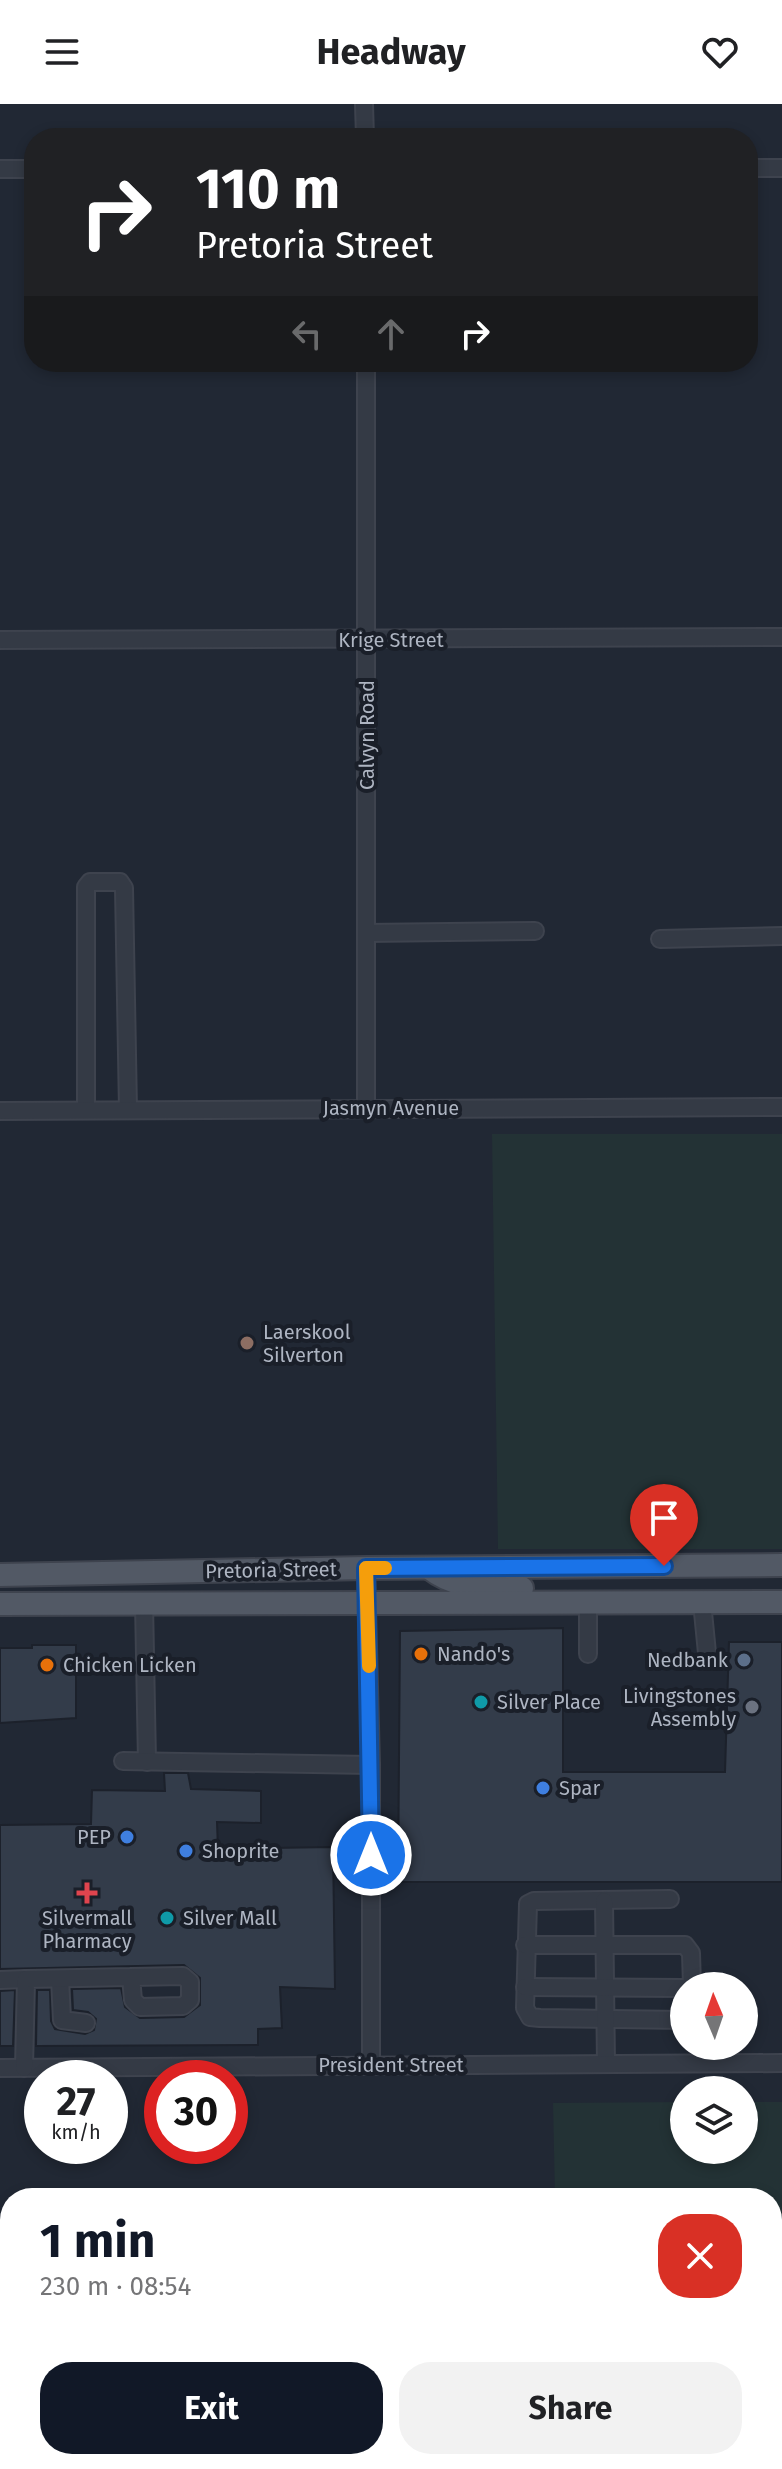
<!DOCTYPE html>
<meta charset="utf-8">
<style>
body{margin:0;font-family:"Fira Sans",sans-serif;background:#f2f2f2;color:#202124;height:100vh;display:flex;flex-direction:column;font-size:30px;white-space:nowrap}
*{box-sizing:border-box;margin:0}
p{font-size:26px;color:#757577}
.icon{flex:none;width:44px;height:44px;fill:none;stroke:currentColor;stroke-width:2;stroke-linecap:round;stroke-linejoin:round}
.map{position:relative;flex:1;overflow:hidden}
.panel{position:absolute;left:0px;top:2084px;width:782px;height:282px;display:flex;flex-direction:column;background:#fff;border-radius:32px 32px 0 0;box-shadow:0 4px 12px #0003}
.panel>*{flex:none}
.top-card{position:absolute;left:24px;top:24px;width:734px;height:244px;border-radius:32px;box-shadow:0 4px 12px #0003;background:#202124;color:#fff;overflow:hidden}
.needle{width:52px;rotate:358deg}
.fabs{position:absolute;left:670px;top:1868px;display:grid;gap:16px}
.fabs a{display:grid;place-items:center;width:88px;height:88px;border-radius:50%;background:#fff;box-shadow:0 4px 12px #0003;font-size:40px}
.speed{position:absolute;left:24px;top:1956px;display:flex;gap:16px;font-size:40px;font-weight:700;text-align:center}
.speed>*{display:grid;place-content:center;width:104px;height:104px;border-radius:50%;background:#fff;box-shadow:0 4px 12px #0003;line-height:1}
.speed small{font-size:20px;font-weight:400}
.speed .limit{border:12px solid #d22;background:#fff;color:#111}
.pin{position:absolute;display:grid;place-items:center;width:68px;height:68px;color:#fff;margin:-82px -34px;border-radius:50% 50% 50% 0;rotate:-45deg;box-shadow:0 0 8px #0007}
.pin .icon{rotate:45deg}
.me{position:absolute;width:88px;margin:-44px;rotate:0deg;stroke-linejoin:round;filter:drop-shadow(0 0 6px #0008)}
.turn{display:flex;align-items:center;gap:28px;height:168px;padding:0 40px;font-size:36px}
.turn .icon{width:104px;height:104px;stroke-width:2.5}
.turn b{display:block;font-size:56px;line-height:68px}
.lanes{display:flex;align-items:center;height:76px;padding:0 40px;background:#0003;justify-content:center;gap:40px;direction:ltr}
.lanes .off{opacity:.35}
.round{display:grid;place-items:center;flex:none;width:84px;height:84px;border-radius:32px;background:#f2f2f2}
.headline{display:flex;align-items:center;justify-content:space-between;height:136px;padding:0 40px}
h1{font-size:48px;font-weight:700;line-height:60px;color:#111827}
.action{display:flex;gap:16px;margin-top:auto;padding:16px 40px}
.action a{flex:1;height:92px;border-radius:32px;background:#111827;color:#fff;font-size:32px;font-weight:700;line-height:92px;text-align:center}
.action a+a{background:#f2f2f2;color:#202124}
header{display:flex;justify-content:space-between;align-items:center;height:104px;padding:0 40px;background:#fff;font-size:36px;font-weight:700}
.map>svg:first-child{display:block}
.green{fill:#233235}
.building{fill:#333c4a;stroke:#1c212b;stroke-width:2}
.lines{fill:none;stroke-linecap:round;stroke-linejoin:round}
.minor-casing{stroke:#3e434e;stroke-width:20}
.major-casing{stroke:#3e434e;stroke-width:26}
.minor{stroke:#343a45;stroke-width:16}
.major{stroke:#525965;stroke-width:22}
.route-casing{stroke:#114b97;stroke-width:20}
.route{stroke:#1a73e8;stroke-width:14}
.slow{stroke:#f59e0b;stroke-width:14}
.education-dot{fill:#8d6e63;stroke:#1a1f29;stroke-width:3}
.food-dot{fill:#e8710a;stroke:#1a1f29;stroke-width:3}
.service-dot{fill:#5c6f8a;stroke:#1a1f29;stroke-width:3}
.culture-dot{fill:#0f9aa8;stroke:#1a1f29;stroke-width:3}
.worship-dot{fill:#6b7280;stroke:#1a1f29;stroke-width:3}
.shop-dot{fill:#3f7fe0;stroke:#1a1f29;stroke-width:3}
.health-dot{fill:#e0444e;stroke:#1a1f29;stroke-width:3}
.labels{text-anchor:middle;stroke-width:8;stroke-linejoin:round;paint-order:stroke}
.street-label{font-size:20px;fill:#aeb5c2;stroke:#1a1f29}
.poi-label{font-size:20px;fill:#aeb5c2;stroke:#1a1f29;text-anchor:start}
</style>
<header><svg class="icon" aria-label="menu" viewBox="0 0 24 24"><path d="M4 6h16M4 12h16M4 18h16"/></svg>Headway<svg class="icon" aria-label="heart" viewBox="0 0 24 24"><path d="M12 20l-8-8c-3-5 5-10 8-4 3-6 11-1 8 4z"/></svg></header>
<div class="map">
<svg width="782" height="2365" viewBox="0 0 782 2365">
<rect width="100%" height="100%" fill="#212834"/>
<g class="green">
<path d="M492,1030H782V1445H498Z"/>
<path d="M684,1998V2046H744V1998H782V2365H559V2356H772V2094H555L553,1999Z"/>
<path d="M0,2281H10V2356H135V2365H0Z"/>
</g>
<g class="building">
<path d="M563,1524V1668H725L729,1538H782V1778H398L400,1527Z"/>
<path d="M32,1541H76V1614L0,1619V1544H32Z"/>
<path d="M164,1669H188L191,1685L261,1687V1719L217,1718L218,1745L333,1743L335,1885L280,1883L282,1924L258,1925V1941L36,1942L37,1886H50L51,1917L55,1925L85,1930L94,1926L96,1915L88,1908L73,1906L72,1885L121,1884L125,1903L140,1914L184,1913L200,1901V1874L184,1861L0,1865V1721L91,1720L92,1686L165,1687Z"/>
<path d="M15,1886L13,1942H0V1887Z"/>
</g>
<g class="lines">
<g class="minor-casing">
<g id="minor">
<path d="M364,0L365,34"/>
<path d="M748,64H782"/>
<path d="M0,65H34"/>
<path d="M0,536L782,533"/>
<path d="M366,829L535,827"/>
<path d="M660,835L782,832"/>
<path d="M366,1004V258"/>
<path d="M86,1006V783L90,778H120L124,784L128,1006"/>
<path d="M0,1007L782,1003"/>
<path d="M366,1464L371,1661V1961"/>
<path d="M702,1498L707,1549"/>
<path d="M144,1499L147,1658"/>
<path d="M588,1550V1498"/>
<path d="M123,1657L371,1661"/>
<path d="M670,1795L534,1797L528,1800L525,1904L530,1913L540,1914L684,1916"/>
<path d="M604,1797L606,1960"/>
<path d="M525,1841H685L691,1849L692,1882"/>
<path d="M60,1875L62,1916L86,1919"/>
<path d="M0,1876L26,1875"/>
<path d="M525,1883L684,1884"/>
<path d="M0,1964L782,1959"/>
<path d="M24,1964L26,1875L183,1872L190,1878V1896L183,1902L140,1903L133,1896L131,1873"/>
</g>
</g>
<g class="major-casing">
<g id="major">
<path d="M429,1464C459,1487 486,1482 522,1484"/>
<path d="M0,1471L366,1464L782,1461"/>
<path d="M0,1500L782,1498"/>
</g>
</g>
<use href="#minor" class="minor"/>
<use href="#major" class="major"/>
</g>
<g class="lines">
<g class="route-casing">
<path id="route" d="M371,1751L366,1464L664,1462"/>
</g>
<use href="#route" class="route"/>
<path class="slow" d="M369,1562L366,1464H385"/>
</g>
<circle class="education-dot" cx="247" cy="1239" r="8"/>
<g class="food-dot">
<circle cx="421" cy="1550" r="8"/>
<circle cx="47" cy="1561" r="8"/>
</g>
<circle class="service-dot" cx="744" cy="1556" r="8"/>
<g class="culture-dot">
<circle cx="481" cy="1598" r="8"/>
<circle cx="167" cy="1814" r="8"/>
</g>
<circle class="worship-dot" cx="752" cy="1603" r="8"/>
<g class="shop-dot">
<circle cx="543" cy="1684" r="8"/>
<circle cx="127" cy="1733" r="8"/>
<circle cx="186" cy="1747" r="8"/>
</g>
<path class="health-dot" d="M83 1777h8v8h8v8h-8v8h-8v-8h-8v-8h8z"/>
<g class="labels">
<g class="street-label">
<text x="391" y="543">Krige Street</text>
<text transform="translate(367 631) rotate(-90)" y="7">Calvyn Road</text>
<text x="391" y="1011">Jasmyn Avenue</text>
<text transform="translate(271 1466) rotate(-1)" y="7">Pretoria Street</text>
<text x="391" y="1968">President Street</text>
</g>
<g class="poi-label">
<text x="263" y="1235">Laerskool<tspan x="263" dy="23">Silverton</tspan></text>
<text x="437" y="1557">Nando's</text>
<text x="728" y="1563" text-anchor="end">Nedbank</text>
<text x="63" y="1568">Chicken Licken</text>
<text x="736" y="1599" text-anchor="end">Livingstones<tspan x="736" dy="23">Assembly</tspan></text>
<text x="497" y="1605">Silver Place</text>
<text x="559" y="1691">Spar</text>
<text x="111" y="1740" text-anchor="end">PEP</text>
<text x="202" y="1754">Shoprite</text>
<text x="87" y="1821" text-anchor="middle">Silvermall<tspan x="87" dy="23">Pharmacy</tspan></text>
<text x="183" y="1821">Silver Mall</text>
</g>
</g>
</svg>
<div class="fabs">
<a><svg class="needle" viewBox="-14 -14 28 28"><path d="M0-13l5 13h-10z" fill="#e53935"/><path d="M0 13l5-13h-10z" fill="#757577"/></svg></a>
<a><svg class="icon" aria-label="layers" viewBox="0 0 24 24"><path d="M12 4l9 5-9 5-9-5zM3 14l9 5 9-5"/></svg></a>
</div>
<div class="speed"><div>27<small>km/h</small></div><div class="limit">30</div></div>
<div class="pin" style="left:664px;top:1462px;background:#d93025"><svg class="icon" aria-label="arrive" viewBox="0 0 24 24"><path d="M6 21V4h12l-3 4 3 4H6"/></svg></div>
<svg class="me" style="left:371px;top:1751px" viewBox="-20 -20 40 40"><circle r="17" fill="#1a73e8" stroke="#fff" stroke-width="3"/><path d="M0-11L8 9 0 5-8 9z" fill="#fff"/></svg>
<div class="top-card">
<div class="turn"><svg class="icon" aria-label="right" viewBox="0 0 24 24"><path d="M7 20v-9h11M14 6l5 5-5 5"/></svg><div><b>110 m</b>Pretoria Street</div></div>
<div class="lanes"><svg class="icon off" aria-label="left" viewBox="0 0 24 24"><path d="M17 20v-9H6M10 6l-5 5 5 5"/></svg><svg class="icon off" aria-label="ahead" viewBox="0 0 24 24"><path d="M12 20V5M6 11l6-6 6 6"/></svg><svg class="icon" aria-label="right" viewBox="0 0 24 24"><path d="M7 20v-9h11M14 6l5 5-5 5"/></svg></div>
</div>
<section class="panel">
<div class="headline"><div><h1>1 min</h1><p>230 m · 08:54</p></div><a class="round" style="background:#d93025;color:#fff"><svg class="icon" aria-label="close" viewBox="0 0 24 24"><path d="M6 6l12 12M18 6L6 18"/></svg></a></div>
<div class="action"><a>Exit</a><a>Share</a></div>
</section>
</div>
